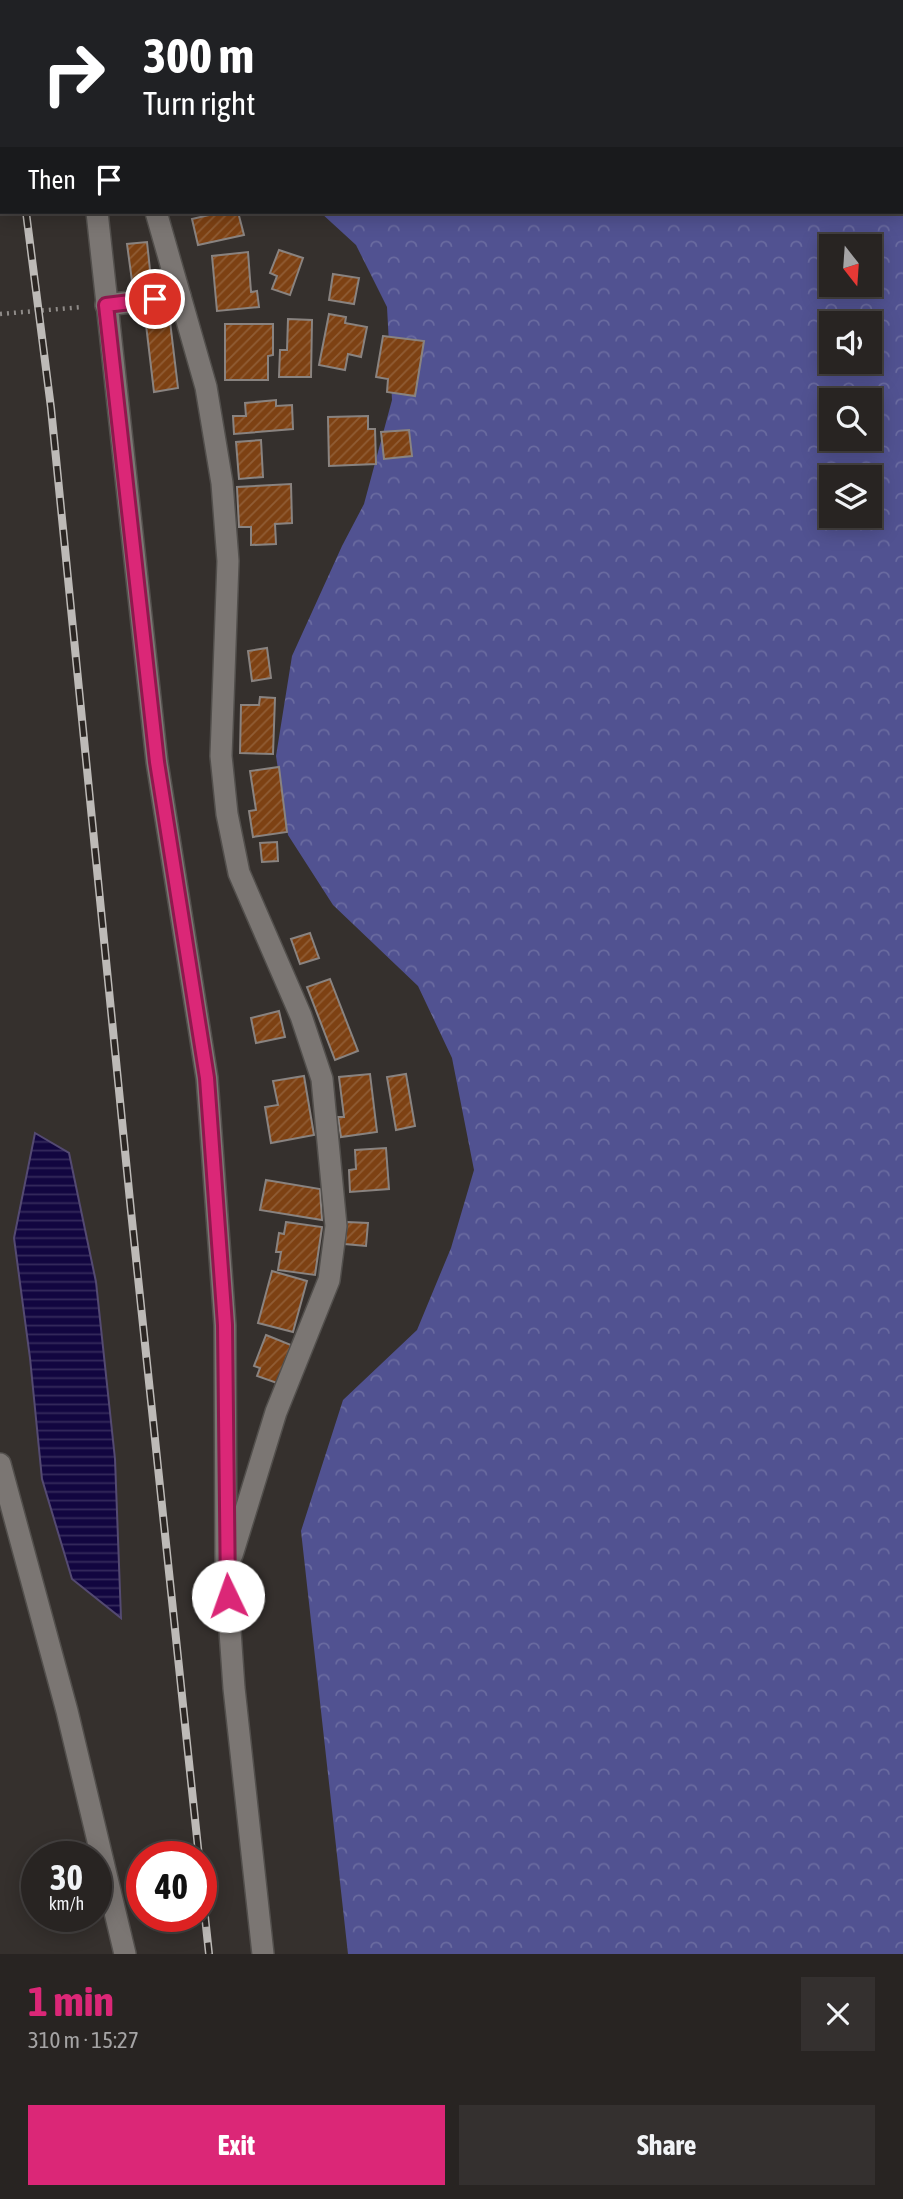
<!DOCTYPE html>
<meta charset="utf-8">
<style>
body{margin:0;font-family:"Asap Condensed",sans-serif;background:#34302f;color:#f1f3f6;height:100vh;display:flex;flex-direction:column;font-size:26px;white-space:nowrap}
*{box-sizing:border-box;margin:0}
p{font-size:23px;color:#a5a4a5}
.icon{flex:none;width:38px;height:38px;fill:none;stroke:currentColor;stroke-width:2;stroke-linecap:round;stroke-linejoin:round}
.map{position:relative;height:1954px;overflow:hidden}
.drawer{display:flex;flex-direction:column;background:#282422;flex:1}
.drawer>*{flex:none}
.banner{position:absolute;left:0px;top:0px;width:903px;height:214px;box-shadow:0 4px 18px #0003,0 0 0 2px #444140;background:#202124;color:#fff;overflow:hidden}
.needle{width:46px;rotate:163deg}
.fabs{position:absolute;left:819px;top:234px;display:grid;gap:14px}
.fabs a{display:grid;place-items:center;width:63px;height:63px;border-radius:0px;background:#282422;box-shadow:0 4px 18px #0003,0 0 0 2px #444140;font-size:35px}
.speed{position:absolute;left:21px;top:1841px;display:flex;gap:14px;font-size:35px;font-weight:700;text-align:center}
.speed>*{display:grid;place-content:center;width:91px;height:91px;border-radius:50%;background:#282422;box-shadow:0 4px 18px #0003,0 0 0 2px #444140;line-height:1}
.speed small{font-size:18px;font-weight:400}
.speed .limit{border:10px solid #d22;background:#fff;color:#111}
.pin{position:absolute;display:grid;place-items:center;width:60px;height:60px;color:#fff;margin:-30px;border:4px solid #fff;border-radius:50%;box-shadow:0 2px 7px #0007}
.me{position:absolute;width:77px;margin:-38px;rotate:357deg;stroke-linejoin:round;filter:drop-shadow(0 0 5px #0008)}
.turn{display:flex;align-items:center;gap:24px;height:147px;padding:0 28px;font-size:32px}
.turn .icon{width:91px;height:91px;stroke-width:2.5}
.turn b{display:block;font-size:49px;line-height:60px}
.then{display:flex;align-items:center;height:66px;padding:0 28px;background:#0003;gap:14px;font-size:26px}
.round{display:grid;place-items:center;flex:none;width:74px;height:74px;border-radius:0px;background:#34302f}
.head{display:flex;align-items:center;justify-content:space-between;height:119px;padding:0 28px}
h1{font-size:42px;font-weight:700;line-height:52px;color:#db2777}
.cta{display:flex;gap:14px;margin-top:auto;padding:14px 28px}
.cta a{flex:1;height:80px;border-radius:0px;background:#db2777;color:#fff;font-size:28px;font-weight:700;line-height:80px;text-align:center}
.cta a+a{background:#34302f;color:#f1f3f6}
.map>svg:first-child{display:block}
.forest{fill:url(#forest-crowns);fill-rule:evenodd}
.water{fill:url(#water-rules);stroke:#544a72;stroke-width:2}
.building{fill:url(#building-hatch);stroke:#898380;stroke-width:2}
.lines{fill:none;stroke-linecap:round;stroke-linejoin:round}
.minor-casing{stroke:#524f4c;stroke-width:24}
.path{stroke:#8f8b88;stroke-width:4.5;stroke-dasharray:2 5;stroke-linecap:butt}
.minor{stroke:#7b7673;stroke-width:21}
.rail-casing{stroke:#bdbab7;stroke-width:8}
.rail{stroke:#2b2623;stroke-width:5;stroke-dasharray:16;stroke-linecap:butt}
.route-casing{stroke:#8e194d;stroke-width:18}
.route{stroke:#db2777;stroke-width:12}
</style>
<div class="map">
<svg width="903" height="1954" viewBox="0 0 903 1954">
<defs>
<pattern id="forest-crowns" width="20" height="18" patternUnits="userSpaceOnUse" patternTransform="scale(1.75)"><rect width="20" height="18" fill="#515291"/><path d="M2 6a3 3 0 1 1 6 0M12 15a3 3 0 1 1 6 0" fill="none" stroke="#6a6ba0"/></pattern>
<pattern id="water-rules" width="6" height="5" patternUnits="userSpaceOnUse" patternTransform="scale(1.75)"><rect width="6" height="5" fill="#120640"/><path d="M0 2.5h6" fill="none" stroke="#352a5c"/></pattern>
<pattern id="building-hatch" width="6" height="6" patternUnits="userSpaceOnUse" patternTransform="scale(1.75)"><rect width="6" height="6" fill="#7d4113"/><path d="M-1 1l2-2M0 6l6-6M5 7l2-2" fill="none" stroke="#905d35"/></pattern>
</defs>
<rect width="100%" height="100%" fill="#35302d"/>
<path class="forest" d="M224,0H903V1954H348L301,1531L343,1400L417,1330L451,1248L474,1170L452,1058L418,986L333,905L288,835L276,756L292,656L342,546L364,504L392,400L387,307L356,245L320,212H901V2ZM831,247H870V285H831ZM831,324H870V362H831ZM831,401H870V439H831ZM831,478H870V516H831Z"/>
<path class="water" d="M35,1133L69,1153L96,1282L115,1459L121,1618L72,1579L42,1479L30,1358L14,1238Z"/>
<g class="building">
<path d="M140,0H176L177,2H141Z"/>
<path d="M222,212H238L244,235L198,245L192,219Z"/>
<path d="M147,242L151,279L132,281L127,244Z"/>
<path d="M279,250L303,258L290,295L272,289L277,276L270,273Z"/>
<path d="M248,252L251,292L257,291L259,307L217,311L212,256Z"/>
<path d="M333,274L359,278L354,304L329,300Z"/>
<path d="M169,313L178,388L154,392L145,316Z"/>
<path d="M329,314L346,317L345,323L367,327L361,357L348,354L345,370L319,365Z"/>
<path d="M288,319L312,320L311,377H279L280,350H287Z"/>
<path d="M225,324H273V355L268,356V380H225Z"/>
<path d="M383,336L424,341L415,396L387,392L388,379L376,377Z"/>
<path d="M276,400V406L292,405L293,429L234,434L233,416H246L245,403Z"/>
<path d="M368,416V429H375L376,464L329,466L328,417Z"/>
<path d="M409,430L412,456L384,459L381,432Z"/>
<path d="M261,440L263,477L239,479L236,442Z"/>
<path d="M291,484L292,523L275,524L276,544L251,545V527H239L237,487Z"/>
<path d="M267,648L271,678L252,681L248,651Z"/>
<path d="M260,697L275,698L273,754L240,753L241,705H259Z"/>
<path d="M279,767L287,832L253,837L249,811L256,810L250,771Z"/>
<path d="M277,842L278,861L262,862L260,843Z"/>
<path d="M310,933L319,958L300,964L291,939Z"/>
<path d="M330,979L358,1051L335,1060L307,987Z"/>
<path d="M279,1011L285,1037L256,1043L251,1018Z"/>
<path d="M370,1074L377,1132L341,1137L338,1117H344L339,1077Z"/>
<path d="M406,1074L415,1126L396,1130L387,1077Z"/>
<path d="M304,1076L314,1135L271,1143L265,1107L278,1105L273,1081Z"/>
<path d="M386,1148L389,1189L350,1192L349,1170L356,1169L355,1150Z"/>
<path d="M266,1180L320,1189L322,1220L260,1210Z"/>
<path d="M286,1222L322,1227L315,1275L278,1270L281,1252H276L279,1233L284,1234Z"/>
<path d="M347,1222L368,1223L366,1246L345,1244Z"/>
<path d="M272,1271L307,1281L293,1332L258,1323Z"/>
<path d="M266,1335L291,1345L277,1383L257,1376L260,1368L254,1366Z"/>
</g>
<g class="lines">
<g class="minor-casing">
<g id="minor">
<path d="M67,0L68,2"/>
<path d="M97,212L157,762L207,1078L225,1325L226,1574L234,1688L263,1954"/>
<path d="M156,212L206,387L222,483L228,561L221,756L227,814L239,873L301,1016L322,1079L336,1226L329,1280L276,1412L232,1555"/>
<path d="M106,305L180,296"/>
<path d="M0,1464L67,1711L125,1954"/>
</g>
</g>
<path class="path" d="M0,314L83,307"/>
<use href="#minor" class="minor"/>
<g class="rail-casing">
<g id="rail">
<path d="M0,3L2,16"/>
<path d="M26,212L51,408L131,1211L199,1857"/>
<path d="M201,1879L209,1954"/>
</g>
</g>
<use href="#rail" class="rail"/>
</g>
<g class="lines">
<g class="route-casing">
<path id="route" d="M155,299L106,305L157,762L207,1078L225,1325L228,1596"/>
</g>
<use href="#route" class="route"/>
</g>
</svg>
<div class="fabs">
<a><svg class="needle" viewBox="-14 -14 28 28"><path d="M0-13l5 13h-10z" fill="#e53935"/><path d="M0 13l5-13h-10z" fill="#a5a4a5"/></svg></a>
<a><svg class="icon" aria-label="sound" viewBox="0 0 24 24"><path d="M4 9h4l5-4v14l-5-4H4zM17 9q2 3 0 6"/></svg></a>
<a><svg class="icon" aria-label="search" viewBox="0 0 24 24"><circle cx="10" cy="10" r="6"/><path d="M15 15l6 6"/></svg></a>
<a><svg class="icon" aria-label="layers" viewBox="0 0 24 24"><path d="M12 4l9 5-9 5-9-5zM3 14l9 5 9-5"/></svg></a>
</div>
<div class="speed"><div>30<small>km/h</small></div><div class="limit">40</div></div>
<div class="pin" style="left:155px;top:299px;background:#d93025"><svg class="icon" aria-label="arrive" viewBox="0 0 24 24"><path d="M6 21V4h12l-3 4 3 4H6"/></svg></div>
<svg class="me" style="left:228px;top:1596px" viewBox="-20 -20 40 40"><circle r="19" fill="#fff"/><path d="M0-13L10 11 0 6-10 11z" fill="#db2777"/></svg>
<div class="banner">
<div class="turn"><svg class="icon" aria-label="right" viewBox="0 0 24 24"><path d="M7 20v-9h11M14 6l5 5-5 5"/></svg><div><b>300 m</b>Turn right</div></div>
<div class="then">Then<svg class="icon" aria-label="arrive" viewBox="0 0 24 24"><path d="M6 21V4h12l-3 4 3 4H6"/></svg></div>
</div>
</div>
<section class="drawer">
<div class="head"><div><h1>1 min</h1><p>310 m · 15:27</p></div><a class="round"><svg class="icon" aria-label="close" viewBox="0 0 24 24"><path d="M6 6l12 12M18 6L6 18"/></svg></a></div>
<div class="cta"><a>Exit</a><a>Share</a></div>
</section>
